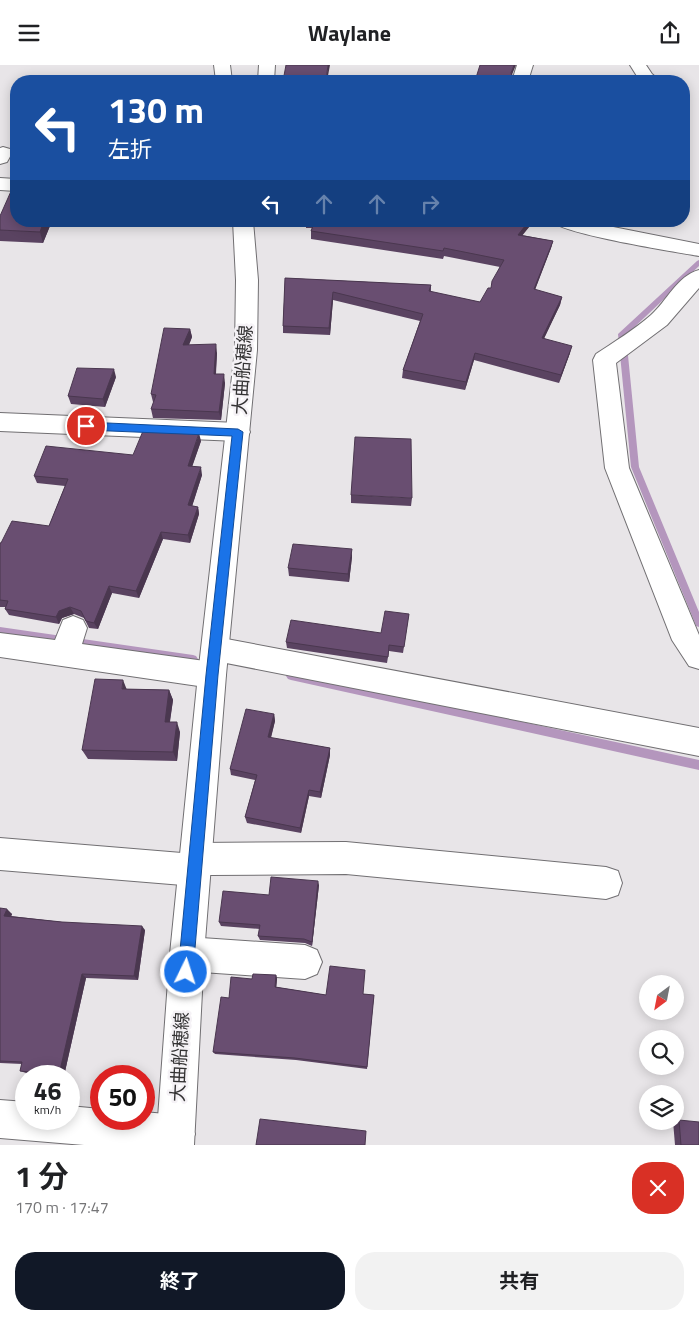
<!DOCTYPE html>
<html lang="ja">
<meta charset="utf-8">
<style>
body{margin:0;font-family:"Titillium Web","Noto Sans JP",sans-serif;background:#f2f2f2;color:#202124;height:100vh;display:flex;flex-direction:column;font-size:19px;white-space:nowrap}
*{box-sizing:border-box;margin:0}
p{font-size:16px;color:#757577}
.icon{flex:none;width:28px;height:28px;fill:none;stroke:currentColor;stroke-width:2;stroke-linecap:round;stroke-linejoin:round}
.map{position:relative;height:1080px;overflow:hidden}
.sheet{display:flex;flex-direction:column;background:#fff;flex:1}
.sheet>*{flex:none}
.banner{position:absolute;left:10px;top:10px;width:680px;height:152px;border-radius:20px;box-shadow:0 2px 12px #0003;background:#1a4fa0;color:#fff;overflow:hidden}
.needle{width:32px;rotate:212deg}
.tools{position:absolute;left:639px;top:910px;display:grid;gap:10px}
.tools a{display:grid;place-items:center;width:45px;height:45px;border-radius:50%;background:#fff;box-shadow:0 2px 12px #0003;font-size:25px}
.speed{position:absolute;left:15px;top:1000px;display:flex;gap:10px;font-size:25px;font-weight:700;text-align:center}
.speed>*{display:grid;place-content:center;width:65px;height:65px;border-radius:50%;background:#fff;box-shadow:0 2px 12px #0003;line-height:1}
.speed small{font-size:12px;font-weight:400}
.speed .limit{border:8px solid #d22;background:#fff;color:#111}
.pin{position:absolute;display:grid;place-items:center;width:42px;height:42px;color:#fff;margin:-21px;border:2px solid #fff;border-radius:50%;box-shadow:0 1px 5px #0007}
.me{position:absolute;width:55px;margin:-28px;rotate:4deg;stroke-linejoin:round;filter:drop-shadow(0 0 4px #0008)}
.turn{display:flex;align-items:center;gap:18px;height:105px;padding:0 15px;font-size:22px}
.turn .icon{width:65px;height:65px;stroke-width:2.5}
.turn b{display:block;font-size:35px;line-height:42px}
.lanes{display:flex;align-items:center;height:48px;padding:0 15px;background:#0003;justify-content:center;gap:25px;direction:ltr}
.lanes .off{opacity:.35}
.round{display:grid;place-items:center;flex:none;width:52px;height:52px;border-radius:20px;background:#f2f2f2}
.head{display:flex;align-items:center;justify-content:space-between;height:85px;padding:0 15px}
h1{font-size:30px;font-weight:700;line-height:38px}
.action{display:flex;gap:10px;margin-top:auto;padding:10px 15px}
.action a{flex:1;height:58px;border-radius:20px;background:#111827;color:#fff;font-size:20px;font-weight:700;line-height:58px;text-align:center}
.action a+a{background:#f2f2f2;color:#202124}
header{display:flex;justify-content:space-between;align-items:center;height:65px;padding:0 15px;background:#fff;font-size:22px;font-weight:700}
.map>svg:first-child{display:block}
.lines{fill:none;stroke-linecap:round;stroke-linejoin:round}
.stream{fill:#b496bd;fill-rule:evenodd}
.minor-casing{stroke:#716f72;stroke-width:2}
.major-casing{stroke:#716f72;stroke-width:2}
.minor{fill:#fff;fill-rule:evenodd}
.major{fill:#fff;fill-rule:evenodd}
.wall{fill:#5a4361}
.shaded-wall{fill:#4a374f}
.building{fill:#694e71;stroke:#4a374f}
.route{fill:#1a73e8;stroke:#114b97}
.labels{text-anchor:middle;stroke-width:5;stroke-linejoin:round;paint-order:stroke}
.street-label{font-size:18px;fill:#333233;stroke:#f5f2f6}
</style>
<header><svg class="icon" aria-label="menu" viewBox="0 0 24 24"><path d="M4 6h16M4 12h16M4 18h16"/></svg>Waylane<svg class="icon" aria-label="share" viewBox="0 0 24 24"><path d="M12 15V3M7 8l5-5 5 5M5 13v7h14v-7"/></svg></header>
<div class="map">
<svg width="699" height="1080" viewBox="0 0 699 1080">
<rect width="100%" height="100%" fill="#e8e5e8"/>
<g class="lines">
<g class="stream">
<path d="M699,195V201L626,270L639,402L699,547V562L696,561L695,558L631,402L618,269L697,196Z"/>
<path d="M0,562L193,590L196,591L198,594L196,597L193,598L0,570Z"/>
<path d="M291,607L699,695V705L291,615L288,614L286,611L288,608Z"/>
</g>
<g class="minor-casing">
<g id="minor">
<path d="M259,0H275L274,16H258Z"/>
<path d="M517,0H533L528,16H512Z"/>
<path d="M630,0H646L652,9L660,16H640Z"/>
<path d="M3,82L10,84L12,88L7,97L0,99V83Z"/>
<path d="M0,113L16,114V126L0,125Z"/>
<path d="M552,156H583L699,179V191C677,187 561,169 552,156Z"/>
<path d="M699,205V223L667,260L616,298L629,403L699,570V604L689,601L672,575L605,403L593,295L596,289C614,277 634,265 651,250C667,236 677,211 699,205Z"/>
<path d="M0,348L238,358L247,361L250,367L247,373L238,376L0,366Z"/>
<path d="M73,551L83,555L87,563L82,579L212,597L222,601L226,610L222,619L212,623L0,592V568L55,575L63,555Z"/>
<path d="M216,572L699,663V691L216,596L206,593L202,584L206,575Z"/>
<path d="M0,773L182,788L185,783L196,778L346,777L606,802L618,806L622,818L618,830L606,834L346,809L209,810L207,817L195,821L0,805Z"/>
<path d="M187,872L305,880L317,885L322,897L317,909L305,914L187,906L175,901L170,889L175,877Z"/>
<path d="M0,1035L26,1037V1054H69V1041L101,1044V1054H144V1047L176,1050L189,1056L195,1069L190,1080H84L0,1073Z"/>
</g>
</g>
<g class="major-casing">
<g id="major">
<path d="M214,0H230L232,16H216Z"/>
<path d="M233,156H253L258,215L257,285L226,610L204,889L194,1080H156L170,889L198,610L235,285L236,215Z"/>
</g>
</g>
<use href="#minor" class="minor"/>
<use href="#major" class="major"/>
</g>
<g class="wall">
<path d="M512,10V16H475Z"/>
<path d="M0,151L16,156H52L43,178L0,176Z"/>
<path d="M306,156H534L522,170L553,176L551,183L535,225L562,232L560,240L544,273L570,288L559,318L474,295L465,325L402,313L403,305L420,256L333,235L330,270L283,268V261L285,213L431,220V227L480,237L491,223L500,202L444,191L443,194L311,174V166L312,163H306Z"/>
<path d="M190,264L192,272L189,280L217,288L216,309L225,318L221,355L153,353L151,344L154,337H153L151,329Z"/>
<path d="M116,312L105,342L71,339L68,331Z"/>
<path d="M201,376L192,401L202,410L192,441L198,442L199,449L190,478L163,474L139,533L112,528L98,564L89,563L84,553L74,549L62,553L59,559L9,550L5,544V542H0V478L49,461L65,421L37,418L34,411Z"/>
<path d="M351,430L412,433L411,441L351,438Z"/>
<path d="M352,492L349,517L289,511L288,503Z"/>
<path d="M409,549L403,588L389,586L387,598L287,583L286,577L381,568Z"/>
<path d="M127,624L169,625L173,635L170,657L180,667L177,696L88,694L82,685Z"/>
<path d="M274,649L275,656L271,673L330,683V690L321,733L309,731L301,768L247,758L245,752L255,715L231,710L230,704Z"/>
<path d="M319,820L312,881L305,878L260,875L258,871L260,864L221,861L219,857L269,830Z"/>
<path d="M0,843L12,849L11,851L62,857L145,865L138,915L86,913L64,1011L26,1008L20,1006L22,999L0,998Z"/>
<path d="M276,910L277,914L276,922L326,930L363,929L374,930L367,1004L296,995L215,989L213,987L229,933L252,914Z"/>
<path d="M679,1055L699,1080H675L673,1056Z"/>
</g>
<g class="shaded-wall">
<path d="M328,0H330L327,16H326Z"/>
<path d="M514,0H516L511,12V8Z"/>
<path d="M44,156H52L43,178L40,167Z"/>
<path d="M529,156H534L517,177L518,170Z"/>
<path d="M553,176L551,183L532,232L534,224Z"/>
<path d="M333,227V235L330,270L329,263Z"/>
<path d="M562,232L560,240L541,280L542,273Z"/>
<path d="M190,264L192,272L185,289L183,280Z"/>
<path d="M216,279L217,288L215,318L214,309Z"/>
<path d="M572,281L570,288L559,318L561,310Z"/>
<path d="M475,288L474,295L465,325L466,317Z"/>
<path d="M114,304L116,312L105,342L103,334Z"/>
<path d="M224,309L225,318L221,355L219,347Z"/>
<path d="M199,368L201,376L190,408L188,401Z"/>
<path d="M201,402L202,410L190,448L188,440Z"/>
<path d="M198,442L199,449L190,478L188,470Z"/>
<path d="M161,467L163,474L139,533L136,526Z"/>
<path d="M352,484V492L349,517L348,509Z"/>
<path d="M109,521L112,528L98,564L94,558Z"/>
<path d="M70,542L74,549L62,553L59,559L56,552L59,546Z"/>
<path d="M123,615L127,625L122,624Z"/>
<path d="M169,625L173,635L168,667L165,657Z"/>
<path d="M274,649L275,656L269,679L268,672Z"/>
<path d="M177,657L180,667L177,696L173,687Z"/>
<path d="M330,683V690L321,733L320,727Z"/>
<path d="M309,725V731L301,768L300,763Z"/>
<path d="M318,816L319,820L312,881V877Z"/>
<path d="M7,844L12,849L10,855L4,851Z"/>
<path d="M142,861L145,865L138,915L134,911Z"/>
<path d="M82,909L86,913L64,1011H62L59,1010Z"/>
<path d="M276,910L277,914L276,926L275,922Z"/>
</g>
<g class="building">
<path d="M286,0H328L326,16H283Z"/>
<path d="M480,0H514L511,8L513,12H507L506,16H475Z"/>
<path d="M599,12L627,16H597Z"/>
<path d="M16,115V156H44L40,167L0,165V151Z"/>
<path d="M315,156H529L518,170L553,176L534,224L562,232L542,273L572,281L561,310L475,288L466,317L403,305L423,249L333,227L329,263L283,261L285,213L431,220L429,226L480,237L488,223H491L492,216L504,195L444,183L443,186L311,166Z"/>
<path d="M164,263L190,264L183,280L216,279L214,309H224L219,347L151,344L156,330L151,329Z"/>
<path d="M77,303L114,304L103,334L68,331Z"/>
<path d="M143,366L199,368L188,401L201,402L188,440L198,442L188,470L161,467L136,526L109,521L94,558L86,556L81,546L70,542L59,546L56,552L5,544L8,536L0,535V478H1L12,456L49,461L68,414L34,411L46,381L133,390Z"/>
<path d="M355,372L411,374L412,433L351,430Z"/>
<path d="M293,479L352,484L348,509L288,503Z"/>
<path d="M385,546L409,549L404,582L389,580L388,592L286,577L291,555L381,568Z"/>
<path d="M95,614L123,615L122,624L169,625L165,657H177L173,687L82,685Z"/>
<path d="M246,644L274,649L268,672L330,683L320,727L309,725L300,763L245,752L257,710L230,704Z"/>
<path d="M271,812L318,816L312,877L304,874L258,871L260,860L219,857L223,826L269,830Z"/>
<path d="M0,843L7,844L4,851L62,857L142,861L134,911L82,909L59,1010L20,1006L22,997L0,996Z"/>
<path d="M330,901L365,905L363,929L374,930L367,1002L295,993L213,987L221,932L229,933L231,912L252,914L253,909L276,910L275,922L326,930Z"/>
<path d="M260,1054L366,1066L365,1080H256Z"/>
<path d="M679,1055L699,1057V1080H681Z"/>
</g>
<path class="route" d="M86,357L238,364L243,367L218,610L193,907L191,912L186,914L181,912L178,907L206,610L232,371L86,365L81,361Z"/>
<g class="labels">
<g class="street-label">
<text transform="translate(243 305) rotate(-86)" y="6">大曲船穂線</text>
<text transform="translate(180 992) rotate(-87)" y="6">大曲船穂線</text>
</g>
</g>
</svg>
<div class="tools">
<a><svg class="needle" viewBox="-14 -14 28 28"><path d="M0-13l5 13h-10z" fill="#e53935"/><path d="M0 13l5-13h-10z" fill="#757577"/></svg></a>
<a><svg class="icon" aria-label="search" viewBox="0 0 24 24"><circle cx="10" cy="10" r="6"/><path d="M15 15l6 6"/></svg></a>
<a><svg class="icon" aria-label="layers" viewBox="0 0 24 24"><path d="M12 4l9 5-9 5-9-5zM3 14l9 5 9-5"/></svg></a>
</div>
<div class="speed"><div>46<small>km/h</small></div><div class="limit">50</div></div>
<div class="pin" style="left:86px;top:361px;background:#d93025"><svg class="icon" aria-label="arrive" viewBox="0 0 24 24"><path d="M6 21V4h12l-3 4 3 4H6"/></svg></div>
<svg class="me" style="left:186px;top:907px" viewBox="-20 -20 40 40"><circle r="17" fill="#1a73e8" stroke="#fff" stroke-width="3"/><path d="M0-11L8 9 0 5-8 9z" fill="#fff"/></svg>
<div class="banner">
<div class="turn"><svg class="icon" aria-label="left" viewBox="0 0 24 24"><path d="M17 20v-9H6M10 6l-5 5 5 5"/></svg><div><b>130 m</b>左折</div></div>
<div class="lanes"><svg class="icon" aria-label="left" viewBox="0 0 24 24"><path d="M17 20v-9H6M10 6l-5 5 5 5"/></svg><svg class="icon off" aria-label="ahead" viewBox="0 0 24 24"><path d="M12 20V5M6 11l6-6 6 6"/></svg><svg class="icon off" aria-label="ahead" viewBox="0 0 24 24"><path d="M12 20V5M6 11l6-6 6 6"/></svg><svg class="icon off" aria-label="right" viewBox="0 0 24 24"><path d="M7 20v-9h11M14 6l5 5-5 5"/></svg></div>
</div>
</div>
<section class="sheet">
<div class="head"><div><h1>1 分</h1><p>170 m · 17:47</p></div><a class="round" style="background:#d93025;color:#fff"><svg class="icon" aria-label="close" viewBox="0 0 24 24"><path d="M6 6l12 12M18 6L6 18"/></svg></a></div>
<div class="action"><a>終了</a><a>共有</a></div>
</section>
